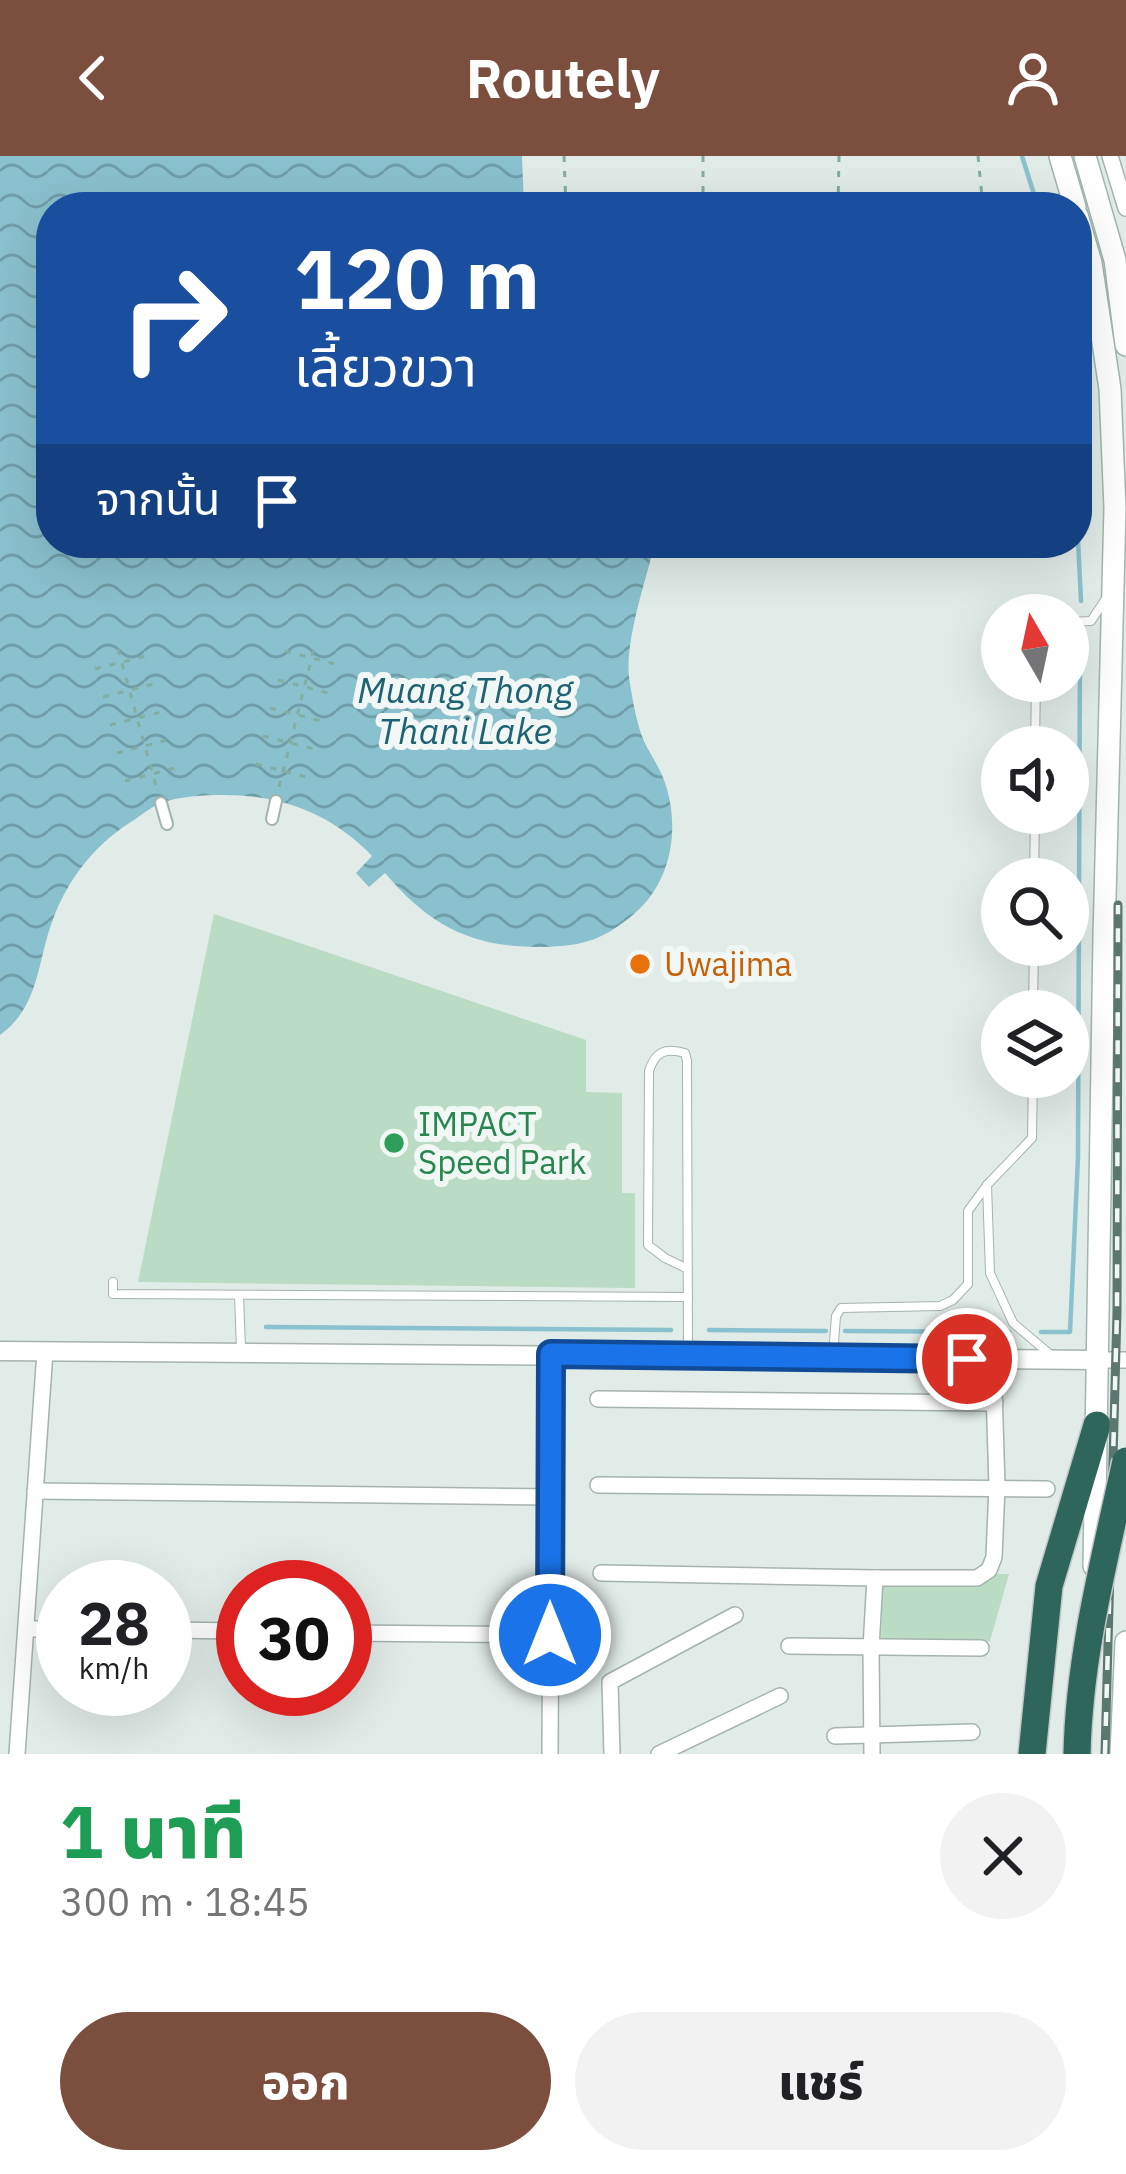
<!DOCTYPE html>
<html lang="th">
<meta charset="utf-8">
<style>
body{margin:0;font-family:"IBM Plex Sans","Noto Sans Thai",sans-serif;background:#f2f2f2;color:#202124;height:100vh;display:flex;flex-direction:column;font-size:45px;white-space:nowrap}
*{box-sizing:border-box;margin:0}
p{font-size:39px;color:#757577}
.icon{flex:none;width:66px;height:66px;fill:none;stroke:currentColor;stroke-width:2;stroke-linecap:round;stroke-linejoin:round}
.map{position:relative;height:1598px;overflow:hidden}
.details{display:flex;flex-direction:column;background:#fff;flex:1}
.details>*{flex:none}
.banner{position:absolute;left:36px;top:36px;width:1056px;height:366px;border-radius:48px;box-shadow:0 12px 48px #0002;background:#1a4fa0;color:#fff;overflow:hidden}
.needle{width:78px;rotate:351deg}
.buttons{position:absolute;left:981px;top:438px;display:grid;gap:24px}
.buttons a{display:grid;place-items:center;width:108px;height:108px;border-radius:50%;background:#fff;box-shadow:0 12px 48px #0002;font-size:60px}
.speed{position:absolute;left:36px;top:1404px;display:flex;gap:24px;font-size:60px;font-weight:700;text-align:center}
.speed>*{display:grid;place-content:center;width:156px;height:156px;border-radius:50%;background:#fff;box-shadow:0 12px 48px #0002;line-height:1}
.speed small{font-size:30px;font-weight:400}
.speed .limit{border:18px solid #d22;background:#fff;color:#111}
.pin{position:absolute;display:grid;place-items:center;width:102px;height:102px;color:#fff;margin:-51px;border:6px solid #fff;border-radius:50%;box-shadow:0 3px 12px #0007}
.me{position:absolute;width:132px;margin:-66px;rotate:0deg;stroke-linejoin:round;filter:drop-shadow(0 0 9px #0008)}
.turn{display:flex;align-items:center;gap:42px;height:252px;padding:0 60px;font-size:54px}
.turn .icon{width:156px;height:156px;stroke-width:2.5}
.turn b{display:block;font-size:84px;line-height:102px}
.then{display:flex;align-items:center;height:114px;padding:0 60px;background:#0003;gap:24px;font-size:45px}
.round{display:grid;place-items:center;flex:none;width:126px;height:126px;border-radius:63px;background:#f2f2f2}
.summary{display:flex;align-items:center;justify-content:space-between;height:204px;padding:0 60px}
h1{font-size:72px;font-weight:800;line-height:90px;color:#1e9e55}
.action{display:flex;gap:24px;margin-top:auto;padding:24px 60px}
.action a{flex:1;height:138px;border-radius:72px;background:#7c4e3e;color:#fff;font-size:48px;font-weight:800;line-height:138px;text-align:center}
.action a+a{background:#f2f2f2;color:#202124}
header{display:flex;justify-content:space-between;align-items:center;height:156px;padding:0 60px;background:#7c4e3e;color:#fff;font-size:54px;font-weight:800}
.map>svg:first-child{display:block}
.park{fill:#badbc4}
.water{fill:url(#water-waves)}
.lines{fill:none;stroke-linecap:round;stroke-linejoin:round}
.stream{stroke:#8ac1ce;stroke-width:4.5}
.service-casing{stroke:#a4b3ae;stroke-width:10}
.pedestrian-casing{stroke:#a4b3ae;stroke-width:14}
.minor-casing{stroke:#a4b3ae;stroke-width:18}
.tertiary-casing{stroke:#a4b3ae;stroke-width:21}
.secondary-casing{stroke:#a0b6af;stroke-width:24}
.motorway-casing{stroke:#c1c8c6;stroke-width:30}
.path{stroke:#82ada1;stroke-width:3;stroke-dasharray:6 9;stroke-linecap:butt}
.service{stroke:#fff;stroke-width:8}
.pedestrian{stroke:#fff;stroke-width:10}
.minor{stroke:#fff;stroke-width:15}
.tertiary{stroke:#fff;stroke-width:18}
.secondary{stroke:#fff;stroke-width:21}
.motorway{stroke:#2f665c;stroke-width:27}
.rail-casing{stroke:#5c7670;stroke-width:9}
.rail{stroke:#f1f7f4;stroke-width:4.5;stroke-dasharray:14;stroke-linecap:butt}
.motorway-bridge-casing{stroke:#c1c8c6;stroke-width:30;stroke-linecap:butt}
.motorway-bridge{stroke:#2f665c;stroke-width:27}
.route-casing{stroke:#114b97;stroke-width:30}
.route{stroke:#1a73e8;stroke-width:21}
.food-dot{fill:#e8710a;stroke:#f1f7f4;stroke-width:4.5}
.leisure-dot{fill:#2e9e5b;stroke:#f1f7f4;stroke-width:4.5}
.labels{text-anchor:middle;stroke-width:12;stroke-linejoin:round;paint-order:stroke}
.food-label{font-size:33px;fill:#c56008;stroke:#f1f7f4;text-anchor:start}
.leisure-label{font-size:33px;fill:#27864d;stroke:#f1f7f4;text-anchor:start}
.water-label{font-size:36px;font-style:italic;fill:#1e6374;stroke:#f1f7f4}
</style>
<header><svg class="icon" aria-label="back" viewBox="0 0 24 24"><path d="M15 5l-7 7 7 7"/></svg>Routely<svg class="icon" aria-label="person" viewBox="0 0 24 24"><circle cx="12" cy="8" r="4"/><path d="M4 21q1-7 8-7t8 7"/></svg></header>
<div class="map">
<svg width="1126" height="1598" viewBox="0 0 1126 1598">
<defs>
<pattern id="water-waves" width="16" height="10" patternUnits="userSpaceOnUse" patternTransform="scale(3)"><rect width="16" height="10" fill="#8ac1ce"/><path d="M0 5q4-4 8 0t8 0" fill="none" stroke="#709ea8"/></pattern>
</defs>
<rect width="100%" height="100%" fill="#e1ebe7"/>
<g class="park">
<path d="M214,758L586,884V936L622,937V1037H635V1132L138,1126Z"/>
<path d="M883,1418H1009L990,1485H881Z"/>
</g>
<path class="water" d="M0,0H522L524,51H51V387H655C646,424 625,484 629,521C632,541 636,565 643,583C649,597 659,610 664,624C681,670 672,726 634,758C603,784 583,790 543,791C472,792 430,770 385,717L369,731L356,717L372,700C332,658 281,639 224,639C204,639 180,640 161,647C153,650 144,657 137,662C97,686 68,721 52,766C37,807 39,851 0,879Z"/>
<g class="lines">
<g class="stream">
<path d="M1022,0L1038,51"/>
<path d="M1077,363L1081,445"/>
<path d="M266,1171L671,1174"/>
<path d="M709,1174L826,1175"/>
<path d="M845,1175L1009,1176"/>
<path d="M1041,1176H1070L1078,1001L1080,490"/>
</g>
<g class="service-casing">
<g id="service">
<path d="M1068,466L1091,465L1107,441"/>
<path d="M1035,591L1036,525"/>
<path d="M1034,723L1035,657"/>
<path d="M1033,855L1034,789"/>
<path d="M1033,921L1032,982L987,1029L990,1117L1013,1167L1051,1199"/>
<path d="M688,1113L665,1102L648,1089L649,915C655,896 665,891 685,897L687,905L688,1196"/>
<path d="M113,1126V1138L688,1141"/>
<path d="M239,1139L241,1193"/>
<path d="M833,1200L836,1160L841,1152L940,1150L953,1144L968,1128V1055L987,1029"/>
</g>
</g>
<g class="pedestrian-casing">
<g id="pedestrian">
<path d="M161,647L167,668"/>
<path d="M272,663L276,645"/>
</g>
</g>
<g class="minor-casing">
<g id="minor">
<path d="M1110,0L1126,52"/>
<path d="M1097,1204H1126"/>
<path d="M598,1243L995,1247"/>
<path d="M598,1329L1047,1333"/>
<path d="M35,1335L551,1341"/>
<path d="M601,1417L875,1422"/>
<path d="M27,1473H63"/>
<path d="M165,1474L243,1475"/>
<path d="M345,1477L550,1479"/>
<path d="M789,1490L981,1492"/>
<path d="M835,1580L972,1576"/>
<path d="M17,1598L45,1195"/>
<path d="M550,1598L552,1198"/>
<path d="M612,1598L610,1526L735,1459"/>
<path d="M659,1598L780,1540"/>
<path d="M872,1598L871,1492L875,1422H977L989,1414L994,1401L997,1330L993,1203"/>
</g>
</g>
<g class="tertiary-casing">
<path id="tertiary" d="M0,1195L1097,1204"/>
</g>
<g class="secondary-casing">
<g id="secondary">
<path d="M1060,0L1075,51"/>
<path d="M1085,0L1115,104L1126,189"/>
<path d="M1077,59L1091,107L1110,233L1115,352L1104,781L1094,1410"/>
<path d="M1121,1598L1126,1486"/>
</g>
</g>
<g class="motorway-casing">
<path id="motorway" d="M1032,1598L1049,1430L1097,1269"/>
</g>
<g class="path">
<path d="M564,0L566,51"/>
<path d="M978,0L983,51"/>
<path d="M703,51V0"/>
<path d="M838,51L839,0"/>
<path d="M118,493L157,634"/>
<path d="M285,495L339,509"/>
<path d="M95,513L150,499"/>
<path d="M278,524L332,538"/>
<path d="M103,541L157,527"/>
<path d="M270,552L325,566"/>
<path d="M110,569L165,555"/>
<path d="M263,580L318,594"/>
<path d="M117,597L172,583"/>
<path d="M256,608L310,622"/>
<path d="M125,625L179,611"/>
<path d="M279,631L315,489"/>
</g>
<use href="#service" class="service"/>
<use href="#pedestrian" class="pedestrian"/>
<use href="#minor" class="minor"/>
<use href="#tertiary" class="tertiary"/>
<use href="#secondary" class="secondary"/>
<use href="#motorway" class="motorway"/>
<g class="rail-casing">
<path id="rail" d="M1105,1598L1117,1156L1118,749"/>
</g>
<use href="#rail" class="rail"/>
<g class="motorway-bridge-casing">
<path id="motorway-bridge" d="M1077,1598C1079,1500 1105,1401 1126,1305"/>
</g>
<use href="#motorway-bridge" class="motorway-bridge"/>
</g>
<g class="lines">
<g class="route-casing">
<path id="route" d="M550,1479L551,1198L967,1203"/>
</g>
<use href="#route" class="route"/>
</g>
<circle class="food-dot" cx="640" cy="808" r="12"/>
<circle class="leisure-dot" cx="394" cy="987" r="12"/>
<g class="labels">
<g class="food-label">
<text x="664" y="820">Uwajima</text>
</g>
<g class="leisure-label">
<text x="418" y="980">IMPACT<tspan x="418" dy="38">Speed Park</tspan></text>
</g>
<g class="water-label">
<text x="465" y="547">Muang Thong<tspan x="465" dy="41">Thani Lake</tspan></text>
</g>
</g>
</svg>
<div class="buttons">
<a><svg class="needle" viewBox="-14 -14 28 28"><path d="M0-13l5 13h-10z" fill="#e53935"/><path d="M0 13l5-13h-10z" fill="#757577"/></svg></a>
<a><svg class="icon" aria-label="sound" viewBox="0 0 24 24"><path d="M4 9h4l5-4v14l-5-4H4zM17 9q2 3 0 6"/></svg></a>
<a><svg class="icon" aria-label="search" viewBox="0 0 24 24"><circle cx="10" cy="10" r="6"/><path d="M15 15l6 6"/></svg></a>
<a><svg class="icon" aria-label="layers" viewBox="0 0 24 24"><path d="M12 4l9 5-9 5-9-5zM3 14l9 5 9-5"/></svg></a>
</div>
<div class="speed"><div>28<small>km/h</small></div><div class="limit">30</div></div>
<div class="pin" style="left:967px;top:1203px;background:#d93025"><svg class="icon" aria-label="arrive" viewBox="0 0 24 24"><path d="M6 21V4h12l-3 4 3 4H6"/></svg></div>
<svg class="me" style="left:550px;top:1479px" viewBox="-20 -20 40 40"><circle r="17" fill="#1a73e8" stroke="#fff" stroke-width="3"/><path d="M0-11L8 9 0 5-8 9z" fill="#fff"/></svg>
<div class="banner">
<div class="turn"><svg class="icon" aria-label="right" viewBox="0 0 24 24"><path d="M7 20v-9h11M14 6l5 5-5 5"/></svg><div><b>120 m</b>เลี้ยวขวา</div></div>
<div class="then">จากนั้น<svg class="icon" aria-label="arrive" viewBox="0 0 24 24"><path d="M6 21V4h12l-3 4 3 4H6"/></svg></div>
</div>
</div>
<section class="details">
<div class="summary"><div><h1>1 นาที</h1><p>300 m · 18:45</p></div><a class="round"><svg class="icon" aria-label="close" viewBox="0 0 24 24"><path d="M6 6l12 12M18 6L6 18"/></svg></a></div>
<div class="action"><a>ออก</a><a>แชร์</a></div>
</section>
